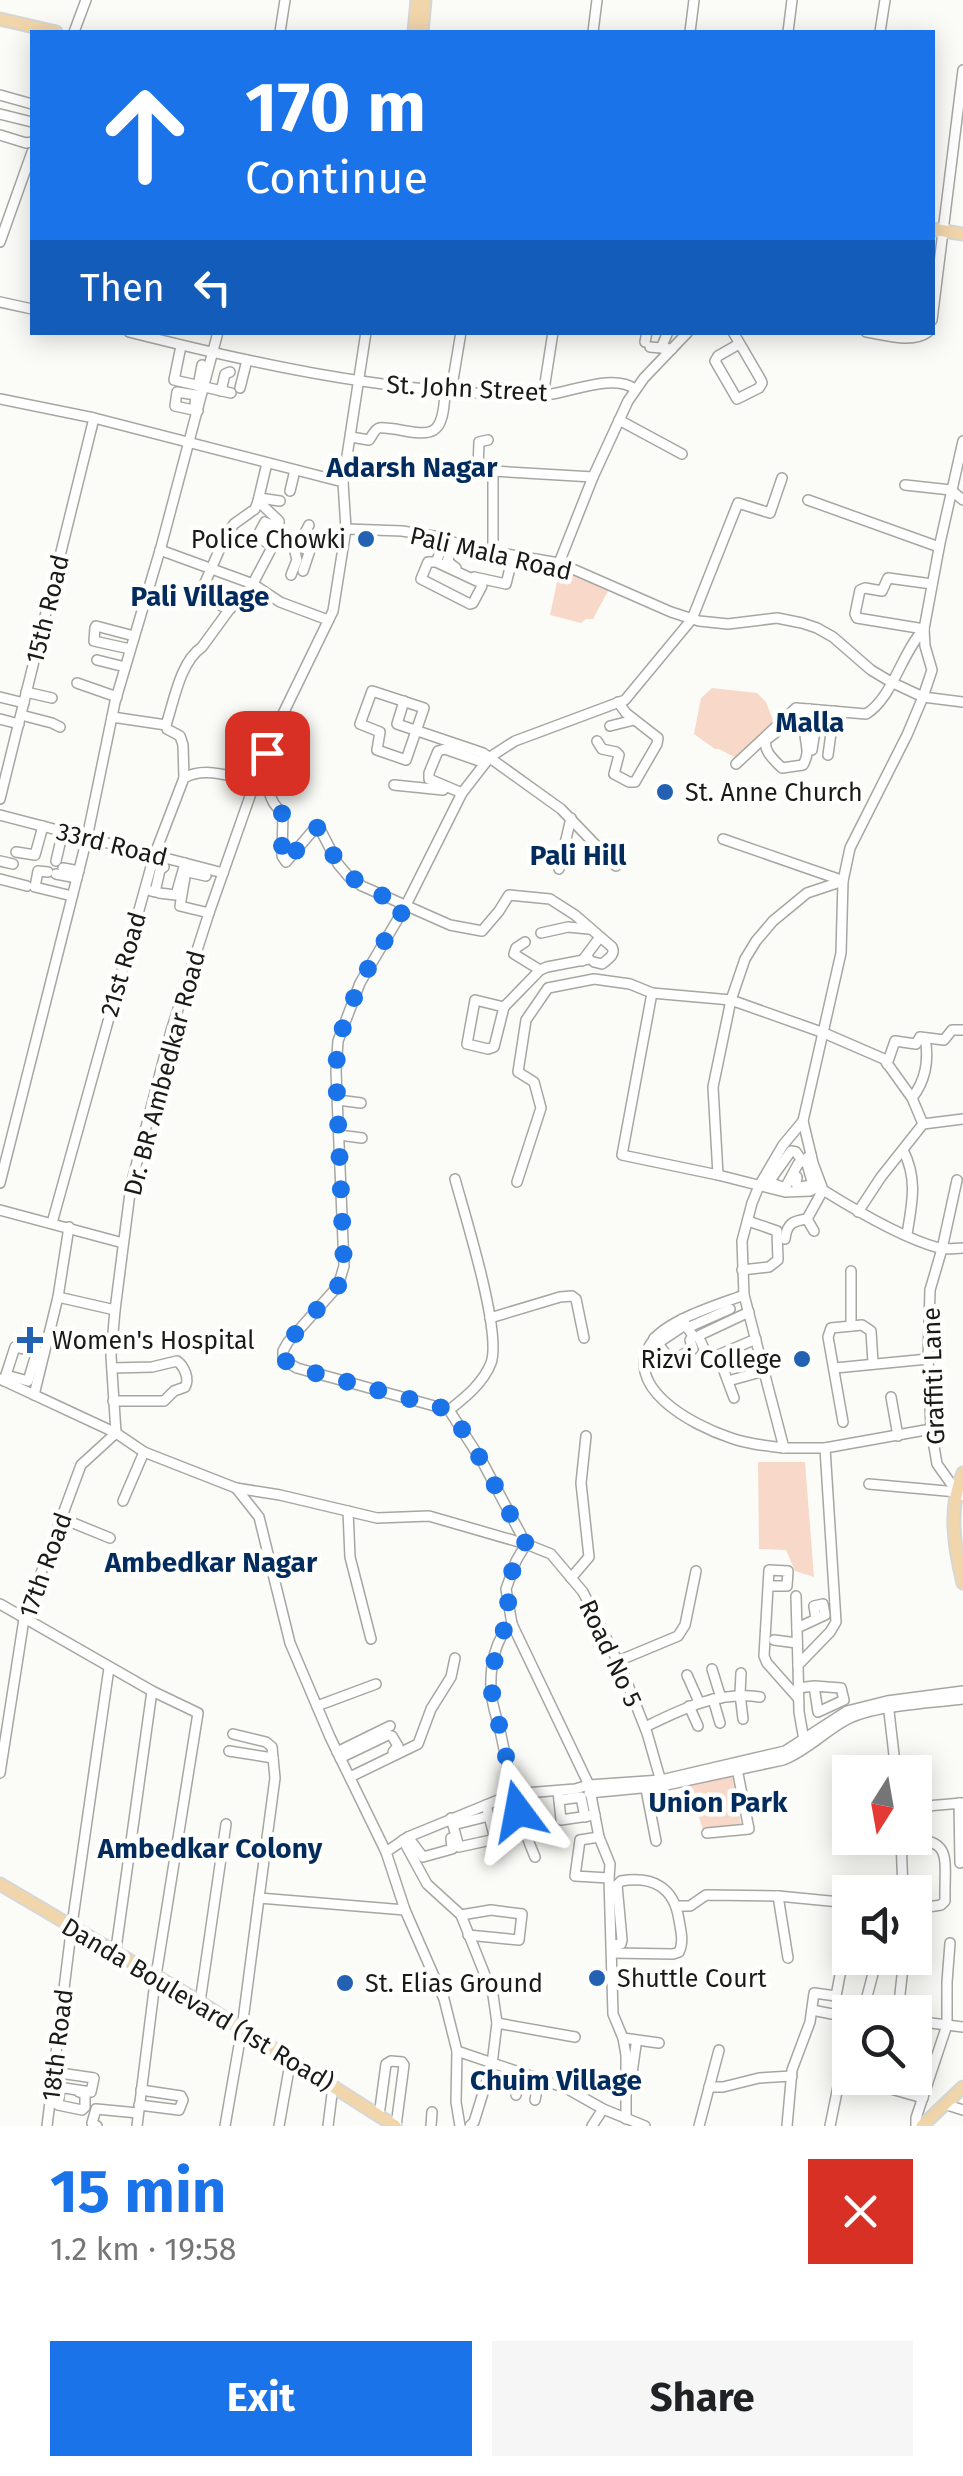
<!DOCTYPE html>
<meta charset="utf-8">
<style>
body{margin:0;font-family:"Fira Sans",sans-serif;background:#f6f6f6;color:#202124;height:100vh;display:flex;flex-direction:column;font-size:38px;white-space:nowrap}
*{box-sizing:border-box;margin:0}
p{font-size:32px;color:#757577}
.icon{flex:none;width:55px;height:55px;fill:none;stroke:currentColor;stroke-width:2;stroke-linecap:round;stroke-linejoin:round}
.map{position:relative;height:2126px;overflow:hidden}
.details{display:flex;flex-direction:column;background:#fff;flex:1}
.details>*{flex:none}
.guide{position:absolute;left:30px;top:30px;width:905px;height:305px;border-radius:0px;box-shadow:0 5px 25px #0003;background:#1a73e8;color:#fff;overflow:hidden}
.needle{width:65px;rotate:191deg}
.buttons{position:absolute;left:832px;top:1755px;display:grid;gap:20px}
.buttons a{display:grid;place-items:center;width:100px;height:100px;border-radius:0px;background:#fff;box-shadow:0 5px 25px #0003;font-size:50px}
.pin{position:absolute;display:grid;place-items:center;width:85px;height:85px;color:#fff;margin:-42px;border-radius:20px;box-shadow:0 5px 15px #0006}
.me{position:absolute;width:110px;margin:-55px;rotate:347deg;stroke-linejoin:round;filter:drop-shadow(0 0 8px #0008)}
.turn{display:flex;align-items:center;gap:35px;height:210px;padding:0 50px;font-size:45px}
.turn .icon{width:130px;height:130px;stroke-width:2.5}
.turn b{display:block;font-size:70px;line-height:85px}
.then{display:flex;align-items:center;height:95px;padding:0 50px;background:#0003;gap:20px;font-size:38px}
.round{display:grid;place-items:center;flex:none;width:105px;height:105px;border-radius:0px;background:#f6f6f6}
.overview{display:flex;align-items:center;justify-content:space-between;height:170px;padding:0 50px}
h1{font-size:60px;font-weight:700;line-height:75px;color:#1a73e8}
.button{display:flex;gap:20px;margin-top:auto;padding:20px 50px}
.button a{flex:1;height:115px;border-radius:0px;background:#1a73e8;color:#fff;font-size:40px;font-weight:700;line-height:115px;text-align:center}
.button a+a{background:#f6f6f6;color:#202124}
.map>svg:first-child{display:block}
.green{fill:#f8d9c9}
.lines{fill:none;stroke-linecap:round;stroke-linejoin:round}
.minor-casing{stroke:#a6a6a2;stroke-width:12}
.major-casing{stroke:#d6d6d5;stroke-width:15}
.minor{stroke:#fff;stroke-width:9}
.major{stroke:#f2d6ab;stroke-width:11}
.route{stroke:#1a73e8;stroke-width:18;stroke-dasharray:0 32.4}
.poi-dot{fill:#2362b3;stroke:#fffffe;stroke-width:4}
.labels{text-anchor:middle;stroke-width:9;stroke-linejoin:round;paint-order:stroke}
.street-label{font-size:25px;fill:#1a1a18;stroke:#fffffe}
.poi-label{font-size:25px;fill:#1a1a18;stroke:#fffffe;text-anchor:start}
.neighbourhood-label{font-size:28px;font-weight:bold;fill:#032c5e;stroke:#fffffe}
</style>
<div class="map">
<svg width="963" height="2126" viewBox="0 0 963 2126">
<rect width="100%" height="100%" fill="#fbfbf7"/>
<g class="green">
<path d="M560,568L609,589L593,619H586L581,623L550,615Z"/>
<path d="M712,688L757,693L766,702L775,725L738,759L719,749H715L694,734L701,698Z"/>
<path d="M758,1462H805L814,1577L795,1571L786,1550L759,1549Z"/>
<path d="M732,1775L741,1825L703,1830L688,1782Z"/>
</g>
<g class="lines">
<g class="minor-casing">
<g id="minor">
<path d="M74,32L86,0"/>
<path d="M280,32L285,0"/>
<path d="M593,32L597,0"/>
<path d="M690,32L694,0"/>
<path d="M788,32L792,0"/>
<path d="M880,32L885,0"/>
<path d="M0,95L32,104"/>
<path d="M0,114L32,122"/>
<path d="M0,135L26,143L32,142"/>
<path d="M0,242L32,152"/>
<path d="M0,302L32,309"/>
<path d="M932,320L963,70"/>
<path d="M129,332C251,363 375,390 500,394C515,395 531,397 546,395C572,392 613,373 635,389"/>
<path d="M733,332L761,380L762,383L759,388L737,399L715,361L718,356L739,344"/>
<path d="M866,332C886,335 912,344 928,332"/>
<path d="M645,342L647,332"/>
<path d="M181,346L174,380L231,393"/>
<path d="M650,347L672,349"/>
<path d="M661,348L668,332"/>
<path d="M198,386L202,365"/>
<path d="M240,388L247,360"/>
<path d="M221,391L225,374L230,372"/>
<path d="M451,392L461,332"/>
<path d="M543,396L553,332"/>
<path d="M0,399L94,418L343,482"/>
<path d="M195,405L196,395L177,392L175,406L198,411"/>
<path d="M619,420L682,454"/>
<path d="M351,437L369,440C372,436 375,429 379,428C382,427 392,429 395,429C434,437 443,436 445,392"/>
<path d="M460,469L593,477"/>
<path d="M478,469L479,442L488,440"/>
<path d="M905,485L951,490L963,500"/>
<path d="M290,491L295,470"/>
<path d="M259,498L280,501"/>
<path d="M808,500L939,547"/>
<path d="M346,529L402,531L440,537L466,547L559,563L671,612L699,621L728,624L777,618L802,623L817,628L833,637L871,670L891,682L923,697L963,702"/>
<path d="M275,532L307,550L317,543H343"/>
<path d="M455,543L447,561L456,568"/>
<path d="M273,546L257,537L265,522L276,527L275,532"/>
<path d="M160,550L253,584L280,602L328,620"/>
<path d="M493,553V469"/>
<path d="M436,562L481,583L482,586L473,603L470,604L421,579L428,562H436L446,539"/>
<path d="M559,563L593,477L628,401L644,378L688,332"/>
<path d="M303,571L310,550"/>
<path d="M291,575L297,560L295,552L309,525"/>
<path d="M474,577L506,584L513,556"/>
<path d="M229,610L206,597L204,585L225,537L234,524L255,509L258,501"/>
<path d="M924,629L857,618L855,614L860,590L865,588L882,591L888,578L932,584"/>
<path d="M130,649L94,641L95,628L96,626L134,636"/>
<path d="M97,660L125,667"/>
<path d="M77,683L117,697"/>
<path d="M372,691L424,708L406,760L377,750L380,732L360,724Z"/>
<path d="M26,692L52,698"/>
<path d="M0,697L24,703"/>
<path d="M404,701L397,724L483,753L561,809L616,866"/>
<path d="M21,715L52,723L60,727"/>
<path d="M112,717L166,725L167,729L180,736L183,745L184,778"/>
<path d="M0,719L19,724"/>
<path d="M166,725C174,701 180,662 202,647L229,610L248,593L279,534V521L258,501L267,463"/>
<path d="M610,726L634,720"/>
<path d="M805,726L787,724L766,740C763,751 774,760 782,768L803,765C810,752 806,748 805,734C804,726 808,716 809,709"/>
<path d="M597,741L602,749L616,752L619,755L614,774L629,782H635L657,744L658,738L626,713L618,702"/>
<path d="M812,750L818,710"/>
<path d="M828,755L834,711"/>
<path d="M267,761C267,780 266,801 283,813L282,856L286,862L316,827L320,829L338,864L349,877L362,886L450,925L482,931L499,911L509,895L550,899L575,915L612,947C616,955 608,959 602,964L594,962"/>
<path d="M736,764L796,708L866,714C892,699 902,652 924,629"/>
<path d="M394,785L443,790"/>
<path d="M462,793L429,779V773L438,751L445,749L485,763"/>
<path d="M0,799L94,418"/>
<path d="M0,815L223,873"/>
<path d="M723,839L841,880"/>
<path d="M16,852L35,855L43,826"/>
<path d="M0,861L13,864"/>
<path d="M56,861L63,831"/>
<path d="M63,868L79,871"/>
<path d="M559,869L571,818"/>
<path d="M48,872L38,871L35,887L72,896"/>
<path d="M188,872L206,876"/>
<path d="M56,874L77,878"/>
<path d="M185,877L180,906L209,913"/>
<path d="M0,879L27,886"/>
<path d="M151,891L155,892L160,870L164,867"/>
<path d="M159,893L176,895L185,863"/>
<path d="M541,933L568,927L589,929"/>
<path d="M525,942L516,948L514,954L540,970"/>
<path d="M582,961L600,937"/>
<path d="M652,993L622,1155L718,1175L785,1192L810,1191L821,1186"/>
<path d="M504,1007L475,1000L467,1044L488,1049L494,1047L504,1007L540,970L547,967L589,959"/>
<path d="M887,1064L895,1041L916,1044L920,1037L944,1040L952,1030H963"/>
<path d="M912,1098C926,1080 929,1059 925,1038"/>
<path d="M338,1100L361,1103"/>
<path d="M803,1121L813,1163L822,1187"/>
<path d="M339,1135L362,1138"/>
<path d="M903,1150C918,1179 912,1203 907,1234"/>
<path d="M802,1161L796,1152L791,1151L769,1182L785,1188L798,1164L811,1155"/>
<path d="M718,1175L713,1087L731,1000L745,959L756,941L773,921L807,893L843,881"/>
<path d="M797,1177L796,1184L799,1187L813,1185L807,1164"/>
<path d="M957,1180L942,1249L930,1290L928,1359L931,1429L937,1464L957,1492L963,1496"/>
<path d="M517,1182L541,1108L534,1082L518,1072L526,1020L548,988L594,979L630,984L652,993L731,1000L824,1033L884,1059L912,1098L923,1124"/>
<path d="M0,1183L87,838L115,702L161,547L218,332"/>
<path d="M823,1190C855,1210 902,1238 939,1248C947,1250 955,1248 963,1248"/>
<path d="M0,1210L123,1243"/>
<path d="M858,1212L881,1177L923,1124L963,1119"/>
<path d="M807,1219L823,1190"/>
<path d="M52,1223L154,856L184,778C205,766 233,777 255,782"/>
<path d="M785,1239C787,1223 793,1221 807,1219L814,1231"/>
<path d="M742,1270L769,1267L778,1260L777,1231L748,1221"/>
<path d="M851,1271V1326"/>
<path d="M744,1295C720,1304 670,1319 654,1339C617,1386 694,1426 731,1438C748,1444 766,1446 784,1448"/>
<path d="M58,1297L115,1310"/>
<path d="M749,1312L700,1335L699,1338L709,1359L756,1339"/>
<path d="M490,1318L560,1297L572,1296L576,1299L584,1338"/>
<path d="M687,1328L730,1309"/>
<path d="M654,1338L671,1361L693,1349L690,1340L693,1336L682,1319"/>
<path d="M658,1343L685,1325"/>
<path d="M718,1355L734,1398"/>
<path d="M112,1368L152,1367L177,1361C184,1366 190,1379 185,1387L174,1391L164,1401H113"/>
<path d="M835,1368L928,1359"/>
<path d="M6,1375L28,1381L37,1351"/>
<path d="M0,1379L116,1433L144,1452L236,1488L259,1517L290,1643L330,1737L386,1852L405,1910L444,1999L457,2051L456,2102L460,2126"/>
<path d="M4,1381L15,1347L44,1353"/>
<path d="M728,1381L764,1371"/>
<path d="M34,1395L58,1297L69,1227"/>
<path d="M891,1397L898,1436"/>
<path d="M449,1410C466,1397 483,1383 491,1363C502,1332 465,1216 455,1179"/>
<path d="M843,1422L828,1337L831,1328L862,1325L871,1331L873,1363"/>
<path d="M931,1429L825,1448H784L744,1295L742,1241L752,1203L759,1186L783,1145L803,1121L841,953L843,881L850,848L907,735L923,697L932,670L925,646L924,629L940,543L963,441"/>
<path d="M116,1433L111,1356L115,1310L131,1185L171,1031L209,913L255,782L278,724L333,611L346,529L343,482L366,332"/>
<path d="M869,1484L957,1492"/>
<path d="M236,1488L280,1495L377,1518L429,1516L526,1544L551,1554L583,1592L622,1670L647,1733L662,1785"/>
<path d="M123,1501L144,1452"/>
<path d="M348,1511L350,1557L371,1639"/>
<path d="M61,1518L110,1538"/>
<path d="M526,1544L483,1463L449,1410L297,1368L283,1360V1351L288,1342L338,1286L344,1266L336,1071L338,1041L360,983L405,907L462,793L490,757L515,741L625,700L692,619L738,503L770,513L782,478"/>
<path d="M526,1544L516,1561L506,1589L512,1624L589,1785L599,1837L610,1864L609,1878L613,2014L623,2038L626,2055V2119"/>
<path d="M571,1578L589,1557L581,1483L586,1436"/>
<path d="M768,1586H787L788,1571L769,1570L764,1656L767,1663L798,1698"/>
<path d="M796,1596L798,1665"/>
<path d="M0,1604L152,1691L198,1713L155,1982L137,2126"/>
<path d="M512,1624C495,1637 490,1667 491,1689C491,1704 498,1721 501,1735C510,1777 518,1818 535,1857"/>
<path d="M797,1628L825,1615L823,1604L814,1606L816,1619"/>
<path d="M774,1640L797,1643"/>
<path d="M618,1661L678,1636L685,1625L696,1571"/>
<path d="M712,1669L721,1698"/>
<path d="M741,1673L740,1694L743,1719"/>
<path d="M687,1675L699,1702"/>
<path d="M798,1688L814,1686L841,1688L844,1700L818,1712L814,1686"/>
<path d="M713,1699L720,1723"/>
<path d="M888,1703L896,1772"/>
<path d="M317,1706L376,1684"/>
<path d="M689,1706L698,1726"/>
<path d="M645,1727C682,1709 717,1691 760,1697"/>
<path d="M233,1734L266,1742L272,1747L275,1778L259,1898"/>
<path d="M804,1740L799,1712L798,1665L830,1632L836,1622L825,1448"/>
<path d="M229,1751L273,1758"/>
<path d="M337,1752L390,1726"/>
<path d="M340,1758L388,1735L392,1736L398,1746L393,1752"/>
<path d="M0,1773L24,1619L81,1465L116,1433"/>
<path d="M350,1777L418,1744L431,1709L451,1677L455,1658"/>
<path d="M645,1784L656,1841"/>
<path d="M558,1791L561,1820L595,1815"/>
<path d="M589,1793L662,1786L783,1760C806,1751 823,1733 844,1721C872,1705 931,1703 963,1699"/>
<path d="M559,1800L581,1797L585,1817"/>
<path d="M959,1803L960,1863"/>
<path d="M915,1807L962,1803"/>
<path d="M451,1818L459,1847L491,1840L494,1835L486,1805"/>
<path d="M453,1825L489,1816"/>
<path d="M707,1833L749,1829L737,1769"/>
<path d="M408,1837L423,1857L452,1849L451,1838"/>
<path d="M599,1837L580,1840L575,1876L609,1878"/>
<path d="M901,1838L903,1892"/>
<path d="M901,1839C955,1838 944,1856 945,1901L941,1905L915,1909"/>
<path d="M403,1840L427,1884L461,1915L493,1995L497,2023L492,2064L474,2122L470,2126"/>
<path d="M386,1852L408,1837L513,1794L575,1789L589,1785L661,1780L785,1751L847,1711L887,1701L963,1691"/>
<path d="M778,1896L788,1958"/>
<path d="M679,1906H690L706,1895L778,1896L850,1903"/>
<path d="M461,1915L491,1910L522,1914L519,1940L468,1935"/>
<path d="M612,1945L621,1944L622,1940L617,1885L621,1881C653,1876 674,1887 679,1920C681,1932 684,1942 679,1952L673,1954L612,1953"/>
<path d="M115,1956L152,1691"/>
<path d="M200,2002L226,1824"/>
<path d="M812,2010L832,2014L842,2010L858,2012"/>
<path d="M863,2012L877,1958"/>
<path d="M898,2012L904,1958"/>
<path d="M915,2021L963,2027"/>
<path d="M497,2023L575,2037"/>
<path d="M623,2038L659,2043"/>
<path d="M457,2051L566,2088L603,2109L645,2126"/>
<path d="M839,2081L891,2089L923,2098"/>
<path d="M51,2086L91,2092L94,2078L53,2072"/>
<path d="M630,2087L636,2045"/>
<path d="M709,2087H723L759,2078L792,2076"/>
<path d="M60,2090L58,2105L82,2110L85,2107V2093L79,2092"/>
<path d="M516,2095L520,2074"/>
<path d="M535,2100L539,2080"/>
<path d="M944,2104L963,2110"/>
<path d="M139,2105L179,2110L183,2100L181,2096L141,2090"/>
<path d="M379,2116L386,2064L391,2061L402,2062L404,2065L396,2126"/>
<path d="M47,2126L71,1932L109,1668"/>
<path d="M97,2126L92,2123L96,2109L138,2113"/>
<path d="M225,2126L242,2028L259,1898L405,1910"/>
<path d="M279,2126L291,2058"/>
<path d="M328,2126L332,2094L336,2087"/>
<path d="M431,2126L432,2112"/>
<path d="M592,2126L603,2109"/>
<path d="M699,2126L719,2050"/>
<path d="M787,2126L792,2070L810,2022L814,1993L836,1996L850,1923"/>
<path d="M830,2126L850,2028"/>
<path d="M916,2126V2118L947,2025V1982L950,1943"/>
</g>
</g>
<g class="major-casing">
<g id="major">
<path d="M0,19L56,32"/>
<path d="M414,32L417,0"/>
<path d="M422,32L425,0"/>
<path d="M932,229L963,234"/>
<path d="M963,1473C948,1508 954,1546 963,1583"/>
<path d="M0,1884L200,2002L395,2126"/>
<path d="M922,2126L963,2087"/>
</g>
</g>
<use href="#minor" class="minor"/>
<use href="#major" class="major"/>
</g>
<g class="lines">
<path class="route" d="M267,753C267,775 264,799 282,813V856L284,860L289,861L307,835L316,827L320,829C344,882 357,882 405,907L360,982L338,1041L336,1071L344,1266L338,1286L288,1342L283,1351L284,1360L297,1368L450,1410L483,1463L526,1544L516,1560L506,1590L512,1624L503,1631L496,1650L491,1688L518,1811"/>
</g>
<g class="poi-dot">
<circle cx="366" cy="539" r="10"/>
<circle cx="665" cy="792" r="10"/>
<path d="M25 1325h10v10h10v10h-10v10h-10v-10h-10v-10h10z"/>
<circle cx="802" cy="1359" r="10"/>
<circle cx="597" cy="1978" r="10"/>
<circle cx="345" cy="1983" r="10"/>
</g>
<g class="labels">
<g class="street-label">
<text transform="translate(467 388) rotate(3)" y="9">St. John Street</text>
<text transform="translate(491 553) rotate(13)" y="9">Pali Mala Road</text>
<text transform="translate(47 609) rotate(-76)" y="9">15th Road</text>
<text transform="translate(112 844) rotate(14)" y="9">33rd Road</text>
<text transform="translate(123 964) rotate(-74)" y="9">21st Road</text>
<text transform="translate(164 1073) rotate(-75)" y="9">Dr. BR Ambedkar Road</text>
<text transform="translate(933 1376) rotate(-92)" y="9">Graffiti Lane</text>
<text transform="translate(45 1565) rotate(-70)" y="9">17th Road</text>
<text transform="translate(611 1653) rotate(65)" y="9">Road No 5</text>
<text transform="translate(198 2004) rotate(31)" y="9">Danda Boulevard (1st Road)</text>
<text transform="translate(57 2045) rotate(-83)" y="9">18th Road</text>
</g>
<g class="poi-label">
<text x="346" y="548" text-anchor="end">Police Chowki</text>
<text x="685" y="801">St. Anne Church</text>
<text x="52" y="1349">Women's Hospital</text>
<text x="782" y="1368" text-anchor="end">Rizvi College</text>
<text x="617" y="1987">Shuttle Court</text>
<text x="365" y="1992">St. Elias Ground</text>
</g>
<g class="neighbourhood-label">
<text x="412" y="477">Adarsh Nagar</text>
<text x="200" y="606">Pali Village</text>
<text x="810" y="732">Malla</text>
<text x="578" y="865">Pali Hill</text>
<text x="211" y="1572">Ambedkar Nagar</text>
<text x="718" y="1812">Union Park</text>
<text x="210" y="1858">Ambedkar Colony</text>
<text x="556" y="2090">Chuim Village</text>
</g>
</g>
</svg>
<div class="buttons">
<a><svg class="needle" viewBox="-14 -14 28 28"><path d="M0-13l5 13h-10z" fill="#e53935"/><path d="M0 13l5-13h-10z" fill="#757577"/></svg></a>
<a><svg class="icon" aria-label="sound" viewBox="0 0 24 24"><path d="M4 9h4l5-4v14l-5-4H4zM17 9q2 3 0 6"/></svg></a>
<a><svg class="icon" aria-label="search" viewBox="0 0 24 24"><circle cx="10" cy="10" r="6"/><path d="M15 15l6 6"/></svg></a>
</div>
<div class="pin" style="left:267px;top:753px;background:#d93025"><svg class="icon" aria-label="arrive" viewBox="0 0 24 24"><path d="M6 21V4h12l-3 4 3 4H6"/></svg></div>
<svg class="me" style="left:518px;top:1811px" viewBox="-20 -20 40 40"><path d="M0-17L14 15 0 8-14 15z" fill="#1a73e8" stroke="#fff" stroke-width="4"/></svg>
<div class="guide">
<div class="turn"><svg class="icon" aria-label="ahead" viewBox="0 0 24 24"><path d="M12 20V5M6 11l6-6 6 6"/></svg><div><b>170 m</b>Continue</div></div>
<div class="then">Then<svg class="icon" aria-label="left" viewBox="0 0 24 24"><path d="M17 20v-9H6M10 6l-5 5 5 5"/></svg></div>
</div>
</div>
<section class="details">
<div class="overview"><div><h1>15 min</h1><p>1.2 km · 19:58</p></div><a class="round" style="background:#d93025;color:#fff"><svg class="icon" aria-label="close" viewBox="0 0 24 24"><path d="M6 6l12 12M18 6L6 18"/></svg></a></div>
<div class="button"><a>Exit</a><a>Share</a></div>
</section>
